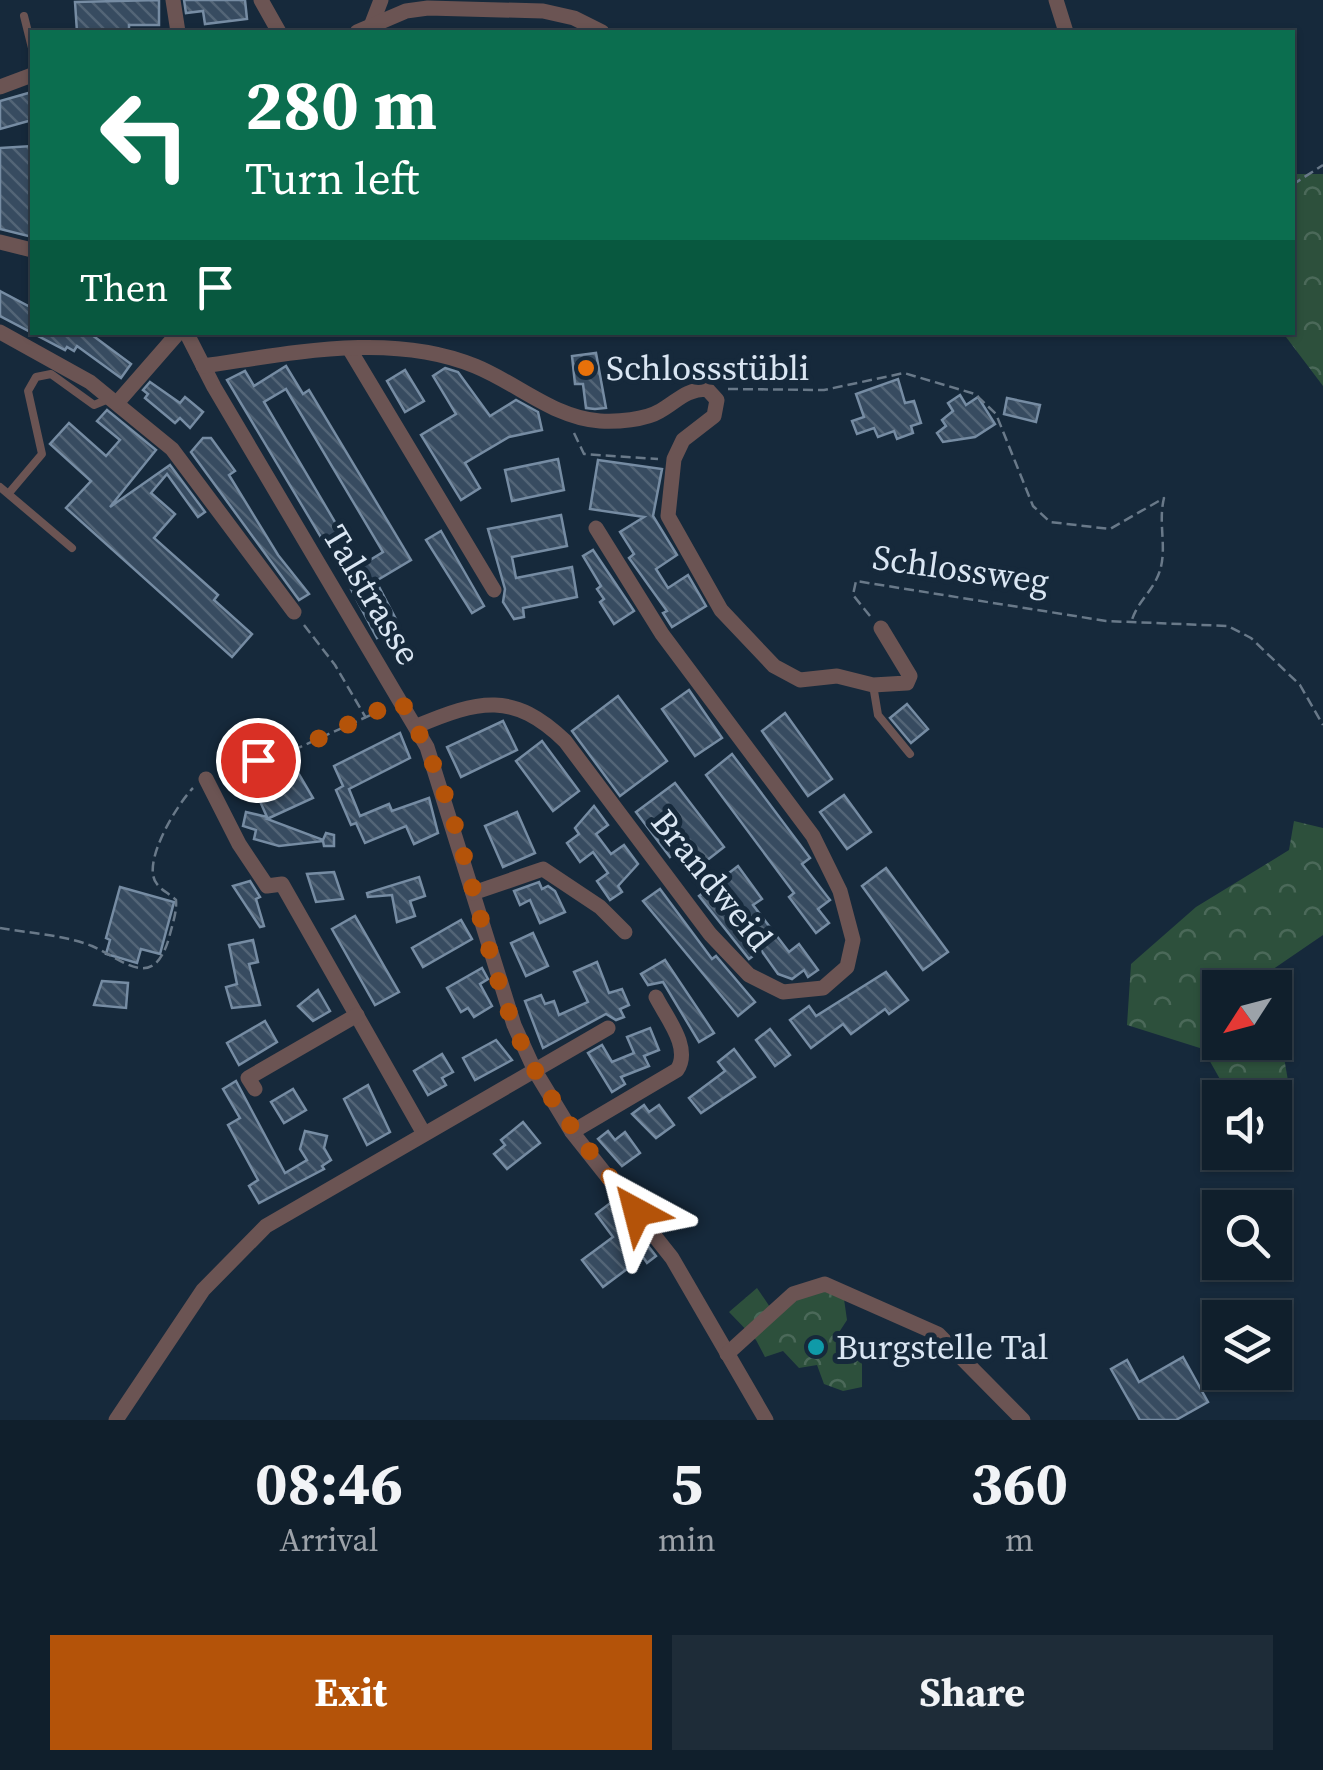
<!DOCTYPE html>
<meta charset="utf-8">
<style>
body{margin:0;font-family:"Source Serif 4",serif;background:#1e2c38;color:#f1f3f6;height:100vh;display:flex;flex-direction:column;font-size:38px;white-space:nowrap}
*{box-sizing:border-box;margin:0}
p{font-size:32px;color:#9ca2a9}
.icon{flex:none;width:55px;height:55px;fill:none;stroke:currentColor;stroke-width:2;stroke-linecap:round;stroke-linejoin:round}
.map{position:relative;height:1420px;overflow:hidden}
.side{display:flex;flex-direction:column;background:#101f2c;flex:1}
.side>*{flex:none}
.top-card{position:absolute;left:30px;top:30px;width:1265px;height:305px;border-radius:0px;box-shadow:0 2px 8px #0004,0 0 0 2px #303d48;background:#0b6e4f;color:#fff;overflow:hidden}
.needle{width:65px;rotate:234deg}
.fabs{position:absolute;left:1202px;top:970px;display:grid;gap:20px}
.fabs a{display:grid;place-items:center;width:90px;height:90px;border-radius:0px;background:#101f2c;box-shadow:0 2px 8px #0004,0 0 0 2px #303d48;font-size:50px}
.pin{position:absolute;display:grid;place-items:center;width:85px;height:85px;color:#fff;margin:-42px;border:5px solid #fff;border-radius:50%;box-shadow:0 2px 10px #0007}
.me{position:absolute;width:110px;margin:-55px;rotate:322deg;stroke-linejoin:round;filter:drop-shadow(0 0 8px #0008)}
.turn{display:flex;align-items:center;gap:35px;height:210px;padding:0 50px;font-size:45px}
.turn .icon{width:130px;height:130px;stroke-width:2.5}
.turn b{display:block;font-size:70px;line-height:85px}
.then{display:flex;align-items:center;height:95px;padding:0 50px;background:#0003;gap:20px;font-size:38px}
.eta{display:flex;justify-content:space-evenly;align-items:center;height:170px;text-align:center}
.eta b{font-size:60px;font-weight:700;line-height:70px}
.cta{display:flex;gap:20px;margin-top:auto;padding:20px 50px}
.cta a{flex:1;height:115px;border-radius:0px;background:#b45309;color:#fff;font-size:40px;font-weight:700;line-height:115px;text-align:center}
.cta a+a{background:#1e2c38;color:#f1f3f6}
.map>svg:first-child{display:block}
.forest{fill:url(#forest-crowns)}
.building{fill:url(#building-back-hatch);stroke:#768ca3;stroke-width:2.5}
.lines{fill:none;stroke-linecap:round;stroke-linejoin:round}
.path{stroke:#697989;stroke-width:2.5;stroke-dasharray:10 5;stroke-linecap:butt}
.lane{stroke:#6b5453;stroke-width:8}
.street{stroke:#6b5453;stroke-width:15}
.route{stroke:#b45309;stroke-width:18;stroke-dasharray:0 32.4}
.food-dot{fill:#e8710a;stroke:#16293b;stroke-width:4}
.culture-dot{fill:#0f9aa8;stroke:#16293b;stroke-width:4}
.labels{text-anchor:middle;stroke-width:10;stroke-linejoin:round;paint-order:stroke}
.poi-label{font-size:35px;fill:#dae6f3;stroke:#16293b;text-anchor:start}
.street-label{font-size:35px;fill:#dae6f3;stroke:#16293b}
</style>
<div class="map">
<svg width="1323" height="1420" viewBox="0 0 1323 1420">
<defs>
<pattern id="forest-crowns" width="20" height="18" patternUnits="userSpaceOnUse" patternTransform="scale(2.5)"><rect width="20" height="18" fill="#2d503c"/><path d="M2 6a3 3 0 1 1 6 0M12 15a3 3 0 1 1 6 0" fill="none" stroke="#4b6959"/></pattern>
<pattern id="building-back-hatch" width="6" height="6" patternUnits="userSpaceOnUse" patternTransform="scale(2.5)"><rect width="6" height="6" fill="#374b60"/><path d="M-1 5l2 2M0 0l6 6M5-1l2 2" fill="none" stroke="#536577"/></pattern>
</defs>
<rect width="100%" height="100%" fill="#16293b"/>
<g class="forest">
<path d="M1293,174H1323V386L1283,333L1292,332Z"/>
<path d="M1294,821L1323,828V935L1247,987L1220,988V1042H1275V1026L1279,1027L1290,1093L1275,1106V1098L1230,1097L1203,1049L1127,1025L1131,964L1196,907L1289,850Z"/>
<path d="M825,1284L844,1299L847,1320L834,1340L862,1362V1387L843,1391L824,1384L817,1365L799,1368L783,1351L765,1357L756,1340L729,1312L757,1288L774,1313Z"/>
</g>
<g class="building">
<path d="M159,0V25H129V32H77L75,2Z"/>
<path d="M184,0H245L247,19L205,24L203,11L186,13Z"/>
<path d="M32,92V120L0,129V101Z"/>
<path d="M32,146V237L0,229V148Z"/>
<path d="M0,291L32,308V332H88L131,364L121,378L77,346L74,351L67,347L65,350L0,316Z"/>
<path d="M596,353L606,408L595,409L586,408L583,384H575L572,356Z"/>
<path d="M286,366L303,394L309,390L411,560L376,581L399,625L377,638L344,576L383,552L286,389L264,402L345,539L328,549L227,380L245,371L254,386Z"/>
<path d="M445,368L458,372L490,416L516,400L538,412L542,430L509,437L465,463L480,488L461,500L421,435L456,414L433,376Z"/>
<path d="M405,370L424,401L405,412L387,381Z"/>
<path d="M898,379L905,403L914,401L921,423L911,426L913,433L897,439L894,431L878,437L874,428L857,434L852,421L864,417L856,394Z"/>
<path d="M150,382L180,403L185,397L203,412L190,428L180,418L175,423L145,398L148,394L143,390Z"/>
<path d="M960,395L966,405L978,397L995,424L975,437L943,442L937,433L946,426L942,420L953,411L948,403Z"/>
<path d="M1007,398L1040,405L1036,422L1004,414Z"/>
<path d="M107,410L156,450L110,507L170,465L205,512L198,517L167,474L151,493L175,514L154,538L218,595L214,600L252,634L232,657L66,508L91,481L50,444L69,423L106,456L120,440L97,421Z"/>
<path d="M203,438H211L235,471L229,475L278,555L309,594L299,600L191,452Z"/>
<path d="M558,459L564,490L512,501L505,470Z"/>
<path d="M598,460L662,469L653,516L677,555L656,569L668,588L688,575L706,606L672,627L663,613L667,611L629,558L634,554L620,532L644,517L590,509Z"/>
<path d="M561,515L567,546L512,557L516,578L572,567L577,597L523,608L524,617L514,619L503,602L505,589L488,529Z"/>
<path d="M441,531L484,606L472,613L426,540Z"/>
<path d="M593,550L634,611L614,624L600,602L604,599L597,589L601,586L583,556Z"/>
<path d="M689,690L722,738L695,756L662,709Z"/>
<path d="M618,696L667,761L620,796L572,731Z"/>
<path d="M907,704L928,729L911,743L890,718Z"/>
<path d="M785,713L832,779L808,796L762,731Z"/>
<path d="M503,721L517,750L461,777L447,747Z"/>
<path d="M400,733L410,758L349,789L360,816L389,804L392,811L429,798L438,833L414,844L406,826L365,843L356,823L351,825L336,790L343,786L334,766Z"/>
<path d="M542,741L579,791L553,811L516,761Z"/>
<path d="M732,754L810,858L802,864L830,900L818,909L829,923L816,933L789,897L794,893L706,775Z"/>
<path d="M297,771L313,798L267,819L323,840L326,833L334,835V846H324L323,841L279,846L254,839L256,830L243,826L246,812L267,817L255,790Z"/>
<path d="M675,783L724,847L701,865L686,845L670,857L636,812Z"/>
<path d="M844,795L871,832L847,849L820,812Z"/>
<path d="M594,806L608,825L596,834L611,854L624,845L638,864L618,886L622,892L610,900L597,881L608,873L593,852L580,862L567,843L579,834L575,828Z"/>
<path d="M517,812L535,853L503,867L485,826Z"/>
<path d="M738,866L762,899L753,905L789,952L799,944L818,970L808,977L804,970L792,979L778,974L761,950L749,959L699,896Z"/>
<path d="M886,868L948,952L923,970L862,886Z"/>
<path d="M334,872L343,899L316,902L307,874Z"/>
<path d="M419,877L425,896L410,901L415,916L397,922L392,895L368,897L367,893Z"/>
<path d="M250,881L260,897L256,899L264,926L260,927L233,886Z"/>
<path d="M539,882L542,889L548,886L555,891L565,912L540,923L530,900L520,905L514,891Z"/>
<path d="M120,887L174,902L160,954L141,949L137,963L106,954L110,940L106,938Z"/>
<path d="M660,889L712,959L716,956L755,1002L738,1016L643,901Z"/>
<path d="M355,916L399,992L375,1005L332,929Z"/>
<path d="M461,920L472,939L423,967L412,948Z"/>
<path d="M533,933L548,966L526,976L511,943Z"/>
<path d="M253,940L258,962L249,964L260,1005L232,1008L226,987L237,984L229,945Z"/>
<path d="M665,960L714,1033L699,1042L663,982L648,985L641,974Z"/>
<path d="M597,962L609,993L622,989L629,1005L620,1009L624,1017L616,1020L606,1014L543,1048L525,1001L541,995L545,1004L554,1001L559,1015L588,1002L574,972Z"/>
<path d="M482,968L488,979L480,984L492,1006L474,1017L468,1008L461,1012L447,988Z"/>
<path d="M886,972L908,1000L889,1014L885,1009L851,1034L843,1024L811,1048L790,1020L809,1006L816,1016Z"/>
<path d="M102,981L128,983L126,1008L94,1005Z"/>
<path d="M318,990L330,1011L313,1021L298,1006Z"/>
<path d="M265,1021L277,1042L239,1065L227,1043Z"/>
<path d="M650,1028L659,1050L644,1056L649,1066L621,1077L625,1084L612,1092L588,1053L602,1045L612,1062L634,1053L627,1037Z"/>
<path d="M770,1029L790,1055L775,1066L756,1040Z"/>
<path d="M496,1040L512,1060L475,1080L463,1058Z"/>
<path d="M734,1049L755,1077L701,1113L689,1098L725,1071L718,1062Z"/>
<path d="M442,1054L453,1072L442,1078L446,1085L428,1095L414,1071Z"/>
<path d="M236,1081L285,1173L307,1160L300,1149L305,1131L327,1136L324,1148L331,1160L322,1166L324,1169L259,1203L249,1186L258,1180L228,1125L240,1118L223,1089Z"/>
<path d="M368,1085L390,1132L367,1145L344,1099Z"/>
<path d="M293,1089L306,1110L284,1123L271,1102Z"/>
<path d="M644,1105L649,1112L659,1105L674,1125L656,1138L632,1114Z"/>
<path d="M523,1122L540,1143L507,1169L494,1154L505,1145L501,1140Z"/>
<path d="M608,1131L615,1140L625,1132L640,1153L622,1166L598,1139Z"/>
<path d="M613,1201L656,1256L647,1263L643,1257L603,1287L582,1260L613,1237L596,1214Z"/>
<path d="M1183,1357L1208,1402L1176,1420H1140L1111,1369L1127,1360L1139,1382Z"/>
</g>
<g class="lines">
<g class="path">
<path d="M1292,185L1323,165"/>
<path d="M728,389L824,390L904,373L975,394L996,414L1033,506L1050,522L1110,529L1164,498C1157,526 1170,554 1156,580C1148,596 1136,604 1131,623"/>
<path d="M574,433L584,454L658,459"/>
<path d="M870,616L853,595L856,581L1106,621L1228,626L1251,638L1300,685L1323,725"/>
<path d="M304,625L335,665L366,718"/>
<path d="M221,771L287,753L386,708"/>
<path d="M0,928C28,933 65,935 92,946C124,960 153,992 169,938C172,925 177,913 176,900C170,894 161,890 157,884C140,864 178,803 193,788"/>
</g>
<g class="lane">
<path d="M24,16L32,48"/>
<path d="M0,487L72,548"/>
<path d="M9,493L42,454L28,391L36,377L51,374L94,405L111,398"/>
<path d="M873,685L878,715L910,754"/>
</g>
<g class="street">
<path d="M173,0L178,32"/>
<path d="M261,0L279,32"/>
<path d="M1056,0L1066,32"/>
<path d="M371,26L381,0"/>
<path d="M357,32L406,11L428,8L543,11L574,18L602,32"/>
<path d="M0,87L32,75"/>
<path d="M0,242L32,250"/>
<path d="M0,332L90,382L172,449L294,612"/>
<path d="M186,332L214,387L427,747L514,1025L535,1071L572,1132L672,1258L766,1420"/>
<path d="M350,350L494,590"/>
<path d="M203,366C289,354 390,331 475,366C517,383 554,418 600,421C617,422 645,420 660,411C678,401 684,390 707,389L717,400L714,416L683,440L674,459L668,516L721,610L774,666L800,680L837,676L873,685L907,683L910,676L881,628"/>
<path d="M117,403L179,332"/>
<path d="M417,726C479,700 513,691 565,741L710,934L749,975L783,992L823,988L847,967L853,940L840,891L813,836L662,634L596,528"/>
<path d="M206,779L239,844L267,886L282,884L423,1132"/>
<path d="M473,893L543,869L600,907L625,932"/>
<path d="M255,1089L248,1078L357,1015"/>
<path d="M572,1132L677,1070C692,1048 666,1017 656,997"/>
<path d="M727,1354L793,1294L825,1284L938,1334L1023,1420"/>
<path d="M116,1420L203,1290L266,1226L608,1028"/>
</g>
</g>
<g class="lines">
<path class="route" d="M258,760L288,753L400,700C462,797 473,920 514,1026C542,1097 591,1152 637,1212"/>
</g>
<circle class="food-dot" cx="586" cy="368" r="10"/>
<circle class="culture-dot" cx="816" cy="1347" r="10"/>
<g class="labels">
<g class="poi-label">
<text x="606" y="380">Schlossstübli</text>
<text x="836" y="1359">Burgstelle Tal</text>
</g>
<g class="street-label">
<text transform="translate(961 569) rotate(8)" y="12">Schlossweg</text>
<text transform="translate(372 595) rotate(59)" y="12">Talstrasse</text>
<text transform="translate(712 880) rotate(51)" y="12">Brandweid</text>
</g>
</g>
</svg>
<div class="fabs">
<a><svg class="needle" viewBox="-14 -14 28 28"><path d="M0-13l5 13h-10z" fill="#e53935"/><path d="M0 13l5-13h-10z" fill="#9ca2a9"/></svg></a>
<a><svg class="icon" aria-label="sound" viewBox="0 0 24 24"><path d="M4 9h4l5-4v14l-5-4H4zM17 9q2 3 0 6"/></svg></a>
<a><svg class="icon" aria-label="search" viewBox="0 0 24 24"><circle cx="10" cy="10" r="6"/><path d="M15 15l6 6"/></svg></a>
<a><svg class="icon" aria-label="layers" viewBox="0 0 24 24"><path d="M12 4l9 5-9 5-9-5zM3 14l9 5 9-5"/></svg></a>
</div>
<div class="pin" style="left:258px;top:760px;background:#d93025"><svg class="icon" aria-label="arrive" viewBox="0 0 24 24"><path d="M6 21V4h12l-3 4 3 4H6"/></svg></div>
<svg class="me" style="left:637px;top:1212px" viewBox="-20 -20 40 40"><path d="M0-17L14 15 0 8-14 15z" fill="#b45309" stroke="#fff" stroke-width="4"/></svg>
<div class="top-card">
<div class="turn"><svg class="icon" aria-label="left" viewBox="0 0 24 24"><path d="M17 20v-9H6M10 6l-5 5 5 5"/></svg><div><b>280 m</b>Turn left</div></div>
<div class="then">Then<svg class="icon" aria-label="arrive" viewBox="0 0 24 24"><path d="M6 21V4h12l-3 4 3 4H6"/></svg></div>
</div>
</div>
<section class="side">
<div class="eta">
<div><b>08:46</b><p>Arrival</p></div>
<div><b>5</b><p>min</p></div>
<div><b>360</b><p>m</p></div>
</div>
<div class="cta"><a>Exit</a><a>Share</a></div>
</section>
